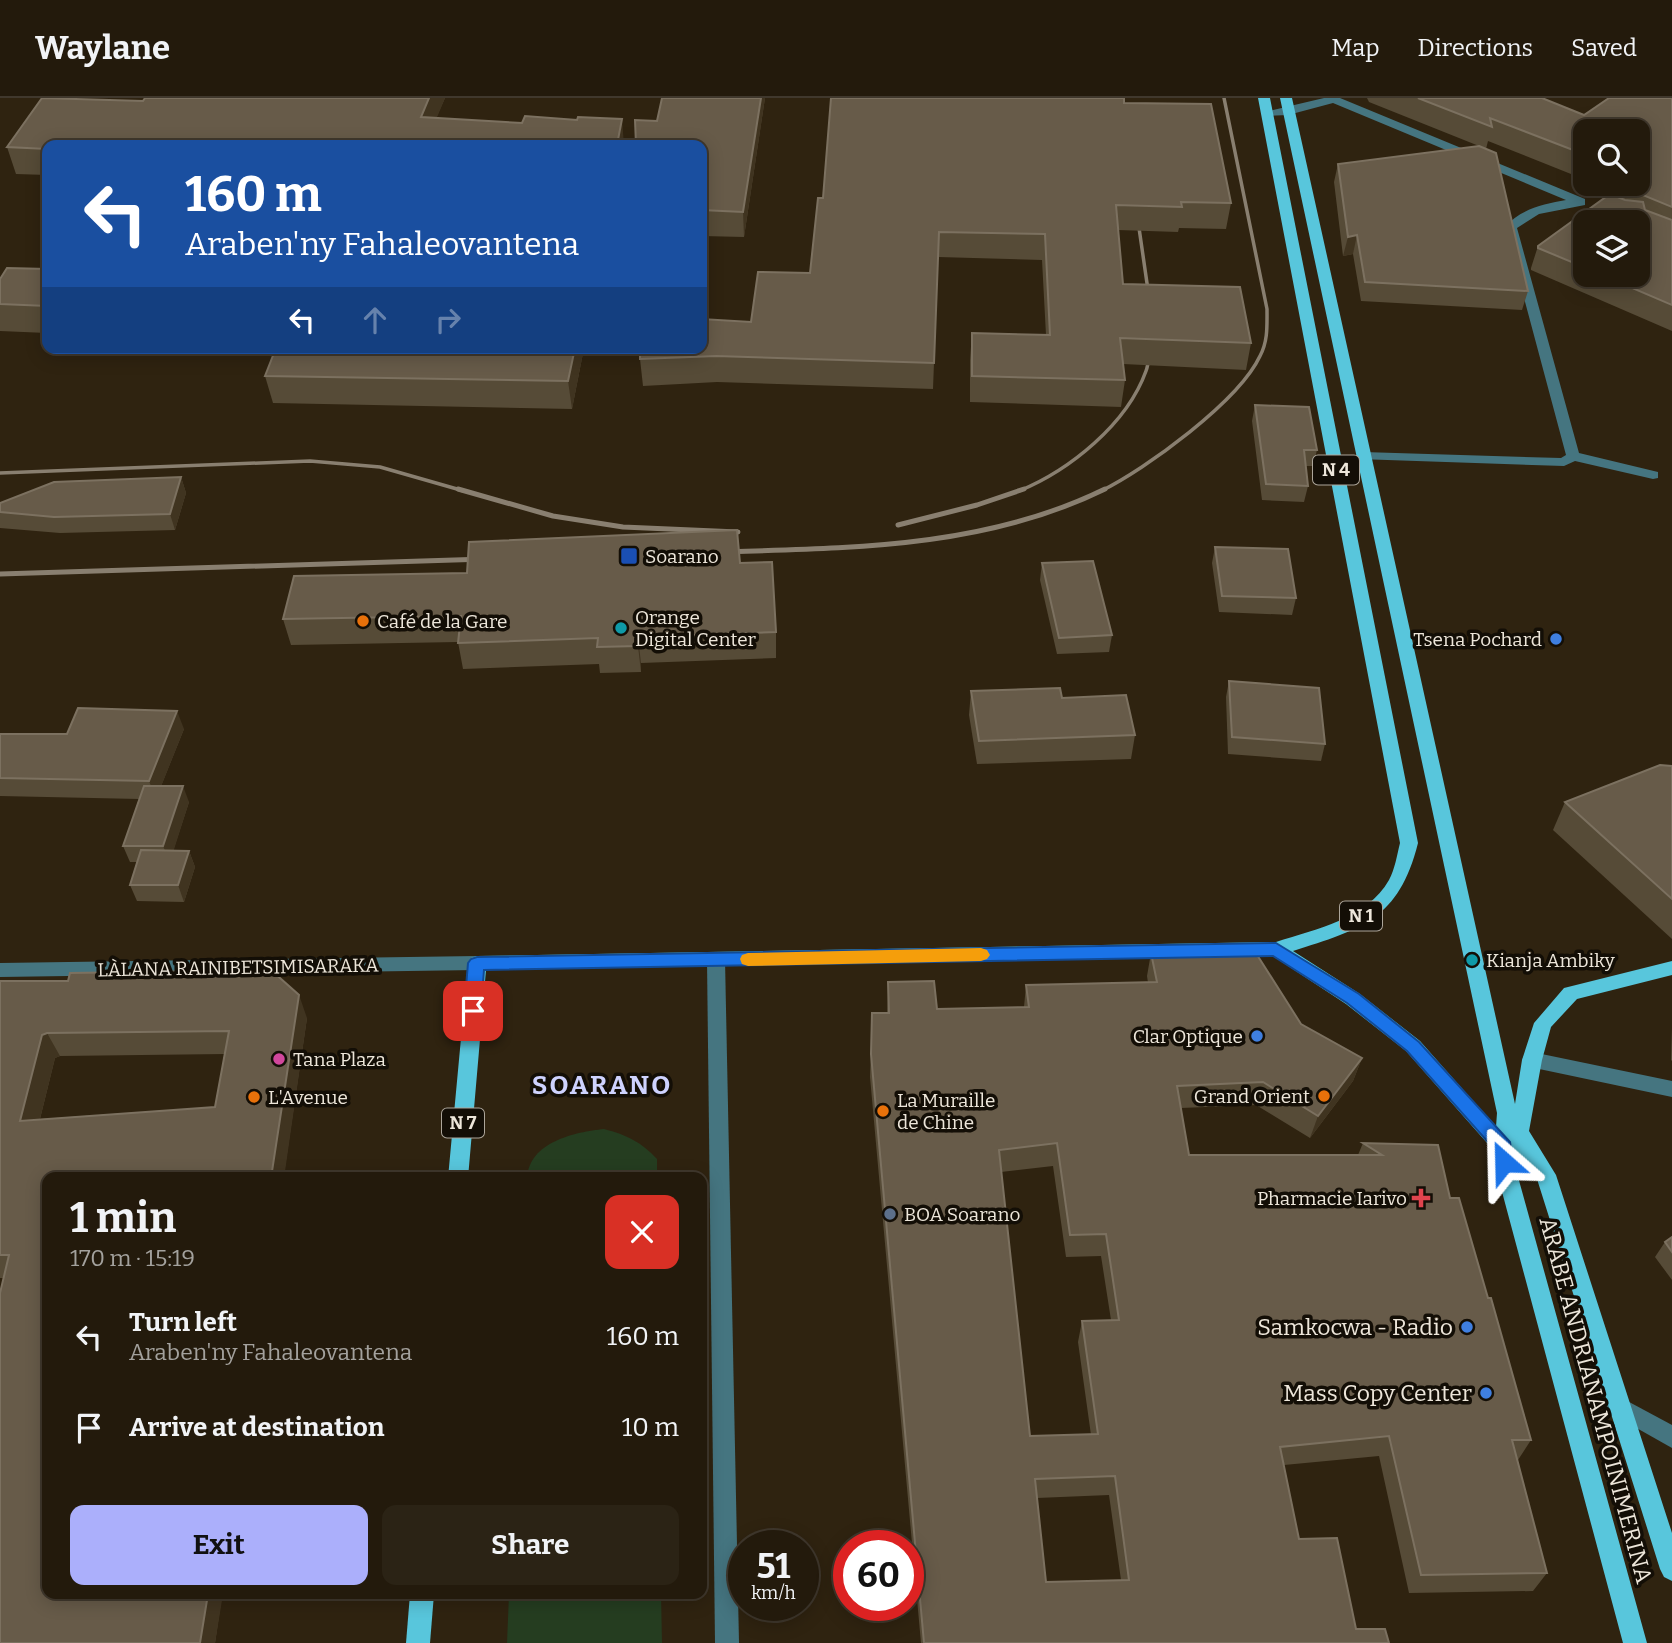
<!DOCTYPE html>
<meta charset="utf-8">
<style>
body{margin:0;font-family:Bitter,serif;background:#2b2315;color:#f1f3f6;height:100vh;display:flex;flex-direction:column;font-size:26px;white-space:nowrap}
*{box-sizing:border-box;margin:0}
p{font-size:23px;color:#a3a19d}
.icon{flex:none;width:38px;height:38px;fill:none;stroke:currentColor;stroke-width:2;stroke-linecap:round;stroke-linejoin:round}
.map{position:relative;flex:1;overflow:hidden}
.panel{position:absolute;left:42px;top:1074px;width:665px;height:427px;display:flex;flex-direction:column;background:#231a0c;border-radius:14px;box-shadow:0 4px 18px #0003,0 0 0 2px #40382d}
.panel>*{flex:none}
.banner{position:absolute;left:42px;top:42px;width:665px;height:214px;border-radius:14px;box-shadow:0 4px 18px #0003,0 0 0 2px #40382d;background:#1a4fa0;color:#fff;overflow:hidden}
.tools{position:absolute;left:1573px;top:21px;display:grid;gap:14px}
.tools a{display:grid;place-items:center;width:77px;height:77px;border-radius:14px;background:#231a0c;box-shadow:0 4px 18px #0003,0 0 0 2px #40382d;font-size:35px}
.speed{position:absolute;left:728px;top:1432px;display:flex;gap:14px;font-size:35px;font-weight:700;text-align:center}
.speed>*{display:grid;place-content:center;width:91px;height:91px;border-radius:50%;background:#231a0c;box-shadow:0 4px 18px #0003,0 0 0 2px #40382d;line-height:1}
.speed small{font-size:18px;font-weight:400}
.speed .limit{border:10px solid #d22;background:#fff;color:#111}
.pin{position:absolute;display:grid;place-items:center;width:60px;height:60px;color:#fff;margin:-30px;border-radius:14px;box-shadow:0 4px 10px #0006}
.me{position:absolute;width:77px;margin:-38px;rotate:335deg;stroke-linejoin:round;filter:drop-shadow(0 0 5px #0008)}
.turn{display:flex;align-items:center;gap:24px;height:147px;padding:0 28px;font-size:32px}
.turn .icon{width:91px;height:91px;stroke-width:2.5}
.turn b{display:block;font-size:49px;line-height:60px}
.lanes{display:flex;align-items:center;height:66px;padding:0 28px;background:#0003;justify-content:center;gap:35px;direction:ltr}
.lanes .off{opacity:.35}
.round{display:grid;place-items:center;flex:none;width:74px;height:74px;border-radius:14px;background:#2b2315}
.head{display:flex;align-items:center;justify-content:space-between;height:119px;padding:0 28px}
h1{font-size:42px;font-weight:700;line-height:52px}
.button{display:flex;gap:14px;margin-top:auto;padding:14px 28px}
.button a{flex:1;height:80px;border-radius:14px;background:#abaffb;color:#111;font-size:28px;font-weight:700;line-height:80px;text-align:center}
.button a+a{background:#2b2315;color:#f1f3f6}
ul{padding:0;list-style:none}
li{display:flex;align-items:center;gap:21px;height:91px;padding:0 28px}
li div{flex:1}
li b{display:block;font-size:26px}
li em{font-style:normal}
header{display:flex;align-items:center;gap:42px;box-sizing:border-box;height:98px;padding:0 35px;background:#231a0c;border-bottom:2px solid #40382d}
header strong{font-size:33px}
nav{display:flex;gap:38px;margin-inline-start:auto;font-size:24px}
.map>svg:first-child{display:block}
.green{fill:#253d20}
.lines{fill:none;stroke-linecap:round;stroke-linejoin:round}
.minor{fill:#457580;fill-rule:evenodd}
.major{fill:#58c6dc;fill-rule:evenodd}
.rail-far1{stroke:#897f70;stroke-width:3.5}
.rail{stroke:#897f70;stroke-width:5}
.wall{fill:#564b37;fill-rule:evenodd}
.shaded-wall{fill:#403420}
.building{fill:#675b49;stroke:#7c7160;stroke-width:2;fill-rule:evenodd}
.route{fill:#1a73e8;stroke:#114b97;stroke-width:2}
.slow{fill:#f59e0b}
.transit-dot{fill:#1a4fb4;stroke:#130e06;stroke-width:2.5}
.food-dot{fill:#e8710a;stroke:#130e06;stroke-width:2.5}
.culture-dot{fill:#0f9aa8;stroke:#130e06;stroke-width:2.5}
.shop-dot{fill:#3f7fe0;stroke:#130e06;stroke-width:2.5}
.hotel-dot{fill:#d1479c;stroke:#130e06;stroke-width:2.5}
.health-dot{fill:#e0444e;stroke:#130e06;stroke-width:2.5}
.service-dot{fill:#5c6f8a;stroke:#130e06;stroke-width:2.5}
.labels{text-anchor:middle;stroke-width:7;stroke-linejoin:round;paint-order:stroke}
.shield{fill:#130e06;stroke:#aca59a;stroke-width:2}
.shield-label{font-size:18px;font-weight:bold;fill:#ede6da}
.poi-label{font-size:19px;fill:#ede6da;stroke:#130e06;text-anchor:start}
.street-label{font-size:19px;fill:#ede6da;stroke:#130e06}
.near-poi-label{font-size:23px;fill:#ede6da;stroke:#130e06;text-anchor:end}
.near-street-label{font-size:23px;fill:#ede6da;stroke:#130e06}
.district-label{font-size:26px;font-weight:bold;letter-spacing:2px;fill:#ced2fe;stroke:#130e06}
</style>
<header>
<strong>Waylane</strong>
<nav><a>Map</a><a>Directions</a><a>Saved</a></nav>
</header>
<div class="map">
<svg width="1672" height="1545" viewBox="0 0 1672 1545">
<rect width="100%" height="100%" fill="#2f2310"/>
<g class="green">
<path d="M604,1031C627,1037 641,1044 657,1061V1080H527C529,1044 575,1034 604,1031Z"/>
<path d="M509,1496H661L662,1545H507Z"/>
</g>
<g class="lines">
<g class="minor">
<path d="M1324,0H1340L1585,101V107L1539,116L1517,130L1579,355L1658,374V380L1653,381L1575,363L1564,368L1358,361L1356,358L1363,354L1561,360L1566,357L1505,129C1520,111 1544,106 1566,102L1333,5L1288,17L1267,18L1261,15Z"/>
<path d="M716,855L722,857L725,862L739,1545H715L707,862L710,857Z"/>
<path d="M477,858L483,860L486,865L483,870L477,872L0,879V865Z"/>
<path d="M1532,954L1672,983V999L1525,968L1522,962L1525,956Z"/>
<path d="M1618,1298L1672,1327V1350L1610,1315L1607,1308L1610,1301Z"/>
</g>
<g class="major">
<path d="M1258,0H1270L1418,745C1399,821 1362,831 1293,853L1360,896L1420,943L1496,1029L1497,1015L1280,0H1292L1515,1006L1522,962L1534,925L1564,890L1672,863V877L1577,901L1551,929L1542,962L1529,1033L1556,1077L1672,1435V1483L1664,1479L1660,1471L1537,1081L1515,1068L1647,1545H1623L1494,1064L1495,1054L1406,953L1346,906L1273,858L486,872L468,1080H448L468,865L471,860L477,858L1276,844C1316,831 1367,821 1389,782C1395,771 1397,757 1400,745Z"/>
<path d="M410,1496H434L430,1545H406Z"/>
</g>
<g class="rail-far1">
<path d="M1137,116L1150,206"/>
<path d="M0,375L310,363L380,369L464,393"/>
<path d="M1019,393C1070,372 1127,326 1146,273C1149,265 1149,256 1151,247"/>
<path d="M1101,393C1146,371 1239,303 1260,258C1268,243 1267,228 1267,211L1224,0"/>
</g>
<g class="rail">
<path d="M458,391L553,418L623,429L738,434"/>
<path d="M898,427L977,407L1024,391"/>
<path d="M721,454C852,450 985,450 1105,391"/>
<path d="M0,476L486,461"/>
</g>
</g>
<g class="wall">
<path d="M445,0L436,20L624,47H47V77L16,76L7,49L143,3Z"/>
<path d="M765,0L744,139L702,138V47L657,23Z"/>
<path d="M829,0H1124V5L1231,105L1226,131L1179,130L1178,134L1118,132L1123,186L1251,245L1246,272L1123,266L1125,282L1121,309L970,304V262L972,235L1046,237L1042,162L938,159L933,291L717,284L643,288L640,261L751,224L810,175L823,100L831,0Z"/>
<path d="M1367,0H1542L1584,17L1672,0V233L1531,172V170L1538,148L1618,99L1619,96L1594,86H1638V33H1586V82L1488,43L1486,51L1528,193L1522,212L1361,203L1353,156L1343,158L1334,84L1338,66L1479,48L1369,4ZM1586,124L1638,177H1586Z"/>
<path d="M47,171V235L0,233V181Z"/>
<path d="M584,250L572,311L273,305L265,278Z"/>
<path d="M1255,307L1317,352L1313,368H1306L1308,388L1304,404L1262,402L1252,323Z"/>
<path d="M181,379L186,395L175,432L60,435L0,430V414Z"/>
<path d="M1215,449L1296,500L1292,517L1219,514L1212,465Z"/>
<path d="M740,465L776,534V560L641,565V574L600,575L599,566L463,571L458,544L291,547L283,521L467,475Z"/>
<path d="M1042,465L1112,537L1109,554L1057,556L1040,482Z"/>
<path d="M1229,583L1325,646L1321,663L1228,656L1226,599Z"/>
<path d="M971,593L1135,637L1131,661L977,666L969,617Z"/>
<path d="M184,631L161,688L189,704L173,753H189L195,769L184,804L137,803L130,787L138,764H130L123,748L139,701L0,698V636H67Z"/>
<path d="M1672,668V841L1553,732L1565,704Z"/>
<path d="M1151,855L1301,926L1362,960L1353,983L1310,1040L1256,1007L1181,1010L1189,1057H1358L1363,1045L1450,1100L1488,1200L1531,1342L1518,1362H1517L1547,1475L1533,1493L1409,1495L1379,1358L1284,1367L1299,1441L1356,1531L1389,1545H921L870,979L872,915H887L888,884L937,911L1024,909L1026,887L1148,885L1147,878ZM1053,1068L1066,1159L1101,1158L1111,1222L1082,1223L1078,1244L1091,1337L1030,1338L1001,1074ZM1109,1397L1121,1482L1046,1484L1037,1400Z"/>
<path d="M0,883L307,920L215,1545L4,1180H0ZM225,956L215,1009L40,1021L55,960L60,958Z"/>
<path d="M1672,929V963L1671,962Z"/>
<path d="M1672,1139V1182L1655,1159L1665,1144Z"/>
</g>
<g class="shaded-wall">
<path d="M429,0H445L426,46L421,19Z"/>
<path d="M761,0H765L744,139L743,114Z"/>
<path d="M622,21L624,47H617Z"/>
<path d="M1357,137L1353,156L1343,158L1348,139Z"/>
<path d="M575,250H584L572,311L568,283Z"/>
<path d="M181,379L186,395L175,432L170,416Z"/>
<path d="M638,539L641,565V574L638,548Z"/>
<path d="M177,613L184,631L156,701L149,683Z"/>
<path d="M183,688L189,704L170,764L163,748Z"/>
<path d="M189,753L195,769L184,804L178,787Z"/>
<path d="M299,897L307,920L284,1080H271Z"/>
<path d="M47,935L60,958L55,960L34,1045L20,1023L42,937Z"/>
<path d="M1362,960L1353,983L1310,1040L1318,1018Z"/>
<path d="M208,1496H223L215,1545H200Z"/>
</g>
<g class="building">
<path d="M42,0L143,3L145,0H429L421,19L522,25L525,18L577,22L578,19L622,21L617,47H47V51L7,49Z"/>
<path d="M662,0H761L743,114L702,112V47H636L635,22L657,23Z"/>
<path d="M831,0H1124V5L1211,6L1231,105L1181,104L1182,109L1116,107L1123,186L1240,189L1251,245L1120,240L1125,282L972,278V235L1050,237L1045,136L939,134L934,265L716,258L640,261V250H702V221L751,224L758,174L810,175L818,100H823Z"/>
<path d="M1418,0H1542L1584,17L1609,0H1672V109L1621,88L1624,86H1638V33H1586V57L1490,20L1492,29Z"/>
<path d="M1479,48L1496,55L1528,193L1365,184L1357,137L1348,139L1338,66Z"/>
<path d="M1610,96L1625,102L1643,104L1645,112L1672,122V207L1602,177H1638V124H1586V170L1538,150V148Z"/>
<path d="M7,170L47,171V208L0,206V181Z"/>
<path d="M276,250H575L568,283L265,278Z"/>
<path d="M1255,307L1309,309L1317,352H1304L1308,388L1266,386Z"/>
<path d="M181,379L170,416L54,419L0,414V405L54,384Z"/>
<path d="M737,432L740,465L772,464L776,534L638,539V548L597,549L598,540L458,545L461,518L283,521L294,478L467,475L469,444Z"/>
<path d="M1215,449L1288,451L1296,500L1222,498Z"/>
<path d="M1093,463L1112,537L1059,540L1042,465Z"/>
<path d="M1229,583L1319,590L1325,646L1232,639Z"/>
<path d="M1060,590L1062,600L1126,597L1135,637L979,643L971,593Z"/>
<path d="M78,610L177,613L149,683L0,680V636H67Z"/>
<path d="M1660,667L1672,668V801L1565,704Z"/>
<path d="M144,688H183L163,748H123Z"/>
<path d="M141,752L189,753L178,787H130Z"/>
<path d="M1254,852L1301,926L1362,960L1318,1018L1263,984L1177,988L1189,1057H1382L1363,1045L1438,1047L1450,1100H1459L1488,1200H1491L1531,1342H1512L1547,1475L1421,1477L1389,1338L1280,1349L1299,1441L1337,1440L1356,1531H1385L1389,1545H924L871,956L872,915H889L888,884L934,883L937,911L1029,909L1026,887L1157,884L1151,855ZM1057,1045L1070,1137L1106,1136L1119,1222L1082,1223L1098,1336L1030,1338L999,1052ZM1115,1378L1129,1482L1046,1484L1035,1381Z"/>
<path d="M271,872L299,897L271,1080H47V1496H208L200,1545H0V1195L9,1157H0V883H68L70,875ZM229,933L215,1009L20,1023L42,937L47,935Z"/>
<path d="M1672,1139V1154L1665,1144Z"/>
</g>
<path class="route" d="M1276,845L1359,896L1419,944L1510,1044L1513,1064L1510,1070L1504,1072L1498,1070L1495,1052L1407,953L1347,905L1273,858L484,872L481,913L479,918H467L464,913L468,865L471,861L477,859Z"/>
<path class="slow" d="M981,850L987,852L990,857L987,861L981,863L748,868L742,866L740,861L742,857L748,855Z"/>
<rect class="transit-dot" x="620" y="449" width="18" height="18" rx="3.5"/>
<g class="food-dot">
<circle cx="363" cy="523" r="7"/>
<circle cx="1324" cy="998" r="7"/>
<circle cx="254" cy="999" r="7"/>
<circle cx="883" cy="1013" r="7"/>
</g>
<g class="culture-dot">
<circle cx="621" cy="530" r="7"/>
<circle cx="1472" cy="862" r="7"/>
</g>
<g class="shop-dot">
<circle cx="1556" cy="541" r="7"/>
<circle cx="1257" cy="938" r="7"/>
<circle cx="1467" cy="1229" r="7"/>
<circle cx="1486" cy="1295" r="7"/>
</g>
<circle class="hotel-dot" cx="279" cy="961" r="7"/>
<path class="health-dot" d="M1417.5 1089.5h7v7h7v7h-7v7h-7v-7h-7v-7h7z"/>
<circle class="service-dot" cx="890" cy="1116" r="7"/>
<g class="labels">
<g class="shield">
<rect x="1313" y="357.5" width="46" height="29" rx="5"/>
<rect x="1340" y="803.5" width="42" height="29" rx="5"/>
<rect x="442" y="1010.5" width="42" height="29" rx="5"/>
</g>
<g class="shield-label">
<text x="1336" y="378">N 4</text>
<text x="1361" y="824">N 1</text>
<text x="463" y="1031">N 7</text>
</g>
<g class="poi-label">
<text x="645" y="465">Soarano</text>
<text x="635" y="526">Orange<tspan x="635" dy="22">Digital Center</tspan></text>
<text x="377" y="530">Café de la Gare</text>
<text x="1542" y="548" text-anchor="end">Tsena Pochard</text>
<text x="1486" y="869">Kianja Ambiky</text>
<text x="1243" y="945" text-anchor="end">Clar Optique</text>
<text x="293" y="968">Tana Plaza</text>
<text x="1310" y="1005" text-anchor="end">Grand Orient</text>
<text x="268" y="1006">L'Avenue</text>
<text x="897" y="1009">La Muraille<tspan x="897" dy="22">de Chine</tspan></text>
<text x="1407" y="1107" text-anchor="end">Pharmacie Iarivo</text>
<text x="904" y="1123">BOA Soarano</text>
</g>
<g class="street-label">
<text transform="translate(238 869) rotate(-1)" y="7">LÀLANA RAINIBETSIMISARAKA</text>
</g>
<g class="near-poi-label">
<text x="1453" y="1237">Samkocwa - Radio</text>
<text x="1472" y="1303">Mass Copy Center</text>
</g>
<g class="near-street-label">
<text transform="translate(1596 1302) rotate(75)" y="8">ARABE ANDRIANAMPOINIMERINA</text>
</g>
<g class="district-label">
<text x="602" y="996">SOARANO</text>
</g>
</g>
</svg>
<div class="tools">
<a><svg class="icon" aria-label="search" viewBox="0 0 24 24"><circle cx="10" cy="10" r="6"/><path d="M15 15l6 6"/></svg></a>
<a><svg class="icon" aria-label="layers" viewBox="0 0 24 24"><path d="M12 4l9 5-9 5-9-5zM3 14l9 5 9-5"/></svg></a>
</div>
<div class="speed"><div>51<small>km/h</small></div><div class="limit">60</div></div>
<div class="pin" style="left:473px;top:913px;background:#d93025"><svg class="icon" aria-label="arrive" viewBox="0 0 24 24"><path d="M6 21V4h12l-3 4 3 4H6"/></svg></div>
<svg class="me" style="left:1504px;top:1064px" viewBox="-20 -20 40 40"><path d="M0-17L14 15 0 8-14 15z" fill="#1a73e8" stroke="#fff" stroke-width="4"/></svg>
<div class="banner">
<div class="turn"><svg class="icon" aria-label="left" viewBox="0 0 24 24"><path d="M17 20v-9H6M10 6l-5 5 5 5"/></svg><div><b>160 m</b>Araben'ny Fahaleovantena</div></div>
<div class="lanes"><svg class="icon" aria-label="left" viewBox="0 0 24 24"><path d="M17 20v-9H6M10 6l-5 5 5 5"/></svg><svg class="icon off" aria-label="ahead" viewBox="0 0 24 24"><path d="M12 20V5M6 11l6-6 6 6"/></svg><svg class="icon off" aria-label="right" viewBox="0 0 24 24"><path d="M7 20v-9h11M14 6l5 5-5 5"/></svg></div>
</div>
<section class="panel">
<div class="head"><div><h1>1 min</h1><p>170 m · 15:19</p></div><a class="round" style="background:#d93025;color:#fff"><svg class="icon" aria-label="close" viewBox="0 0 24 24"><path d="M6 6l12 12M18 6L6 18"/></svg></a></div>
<ul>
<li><svg class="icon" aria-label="left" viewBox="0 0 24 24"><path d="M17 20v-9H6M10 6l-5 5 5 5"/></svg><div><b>Turn left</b><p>Araben'ny Fahaleovantena</p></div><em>160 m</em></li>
<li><svg class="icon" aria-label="arrive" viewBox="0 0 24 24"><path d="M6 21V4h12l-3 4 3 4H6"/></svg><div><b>Arrive at destination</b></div><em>10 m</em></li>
</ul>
<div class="button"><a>Exit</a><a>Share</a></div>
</section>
</div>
